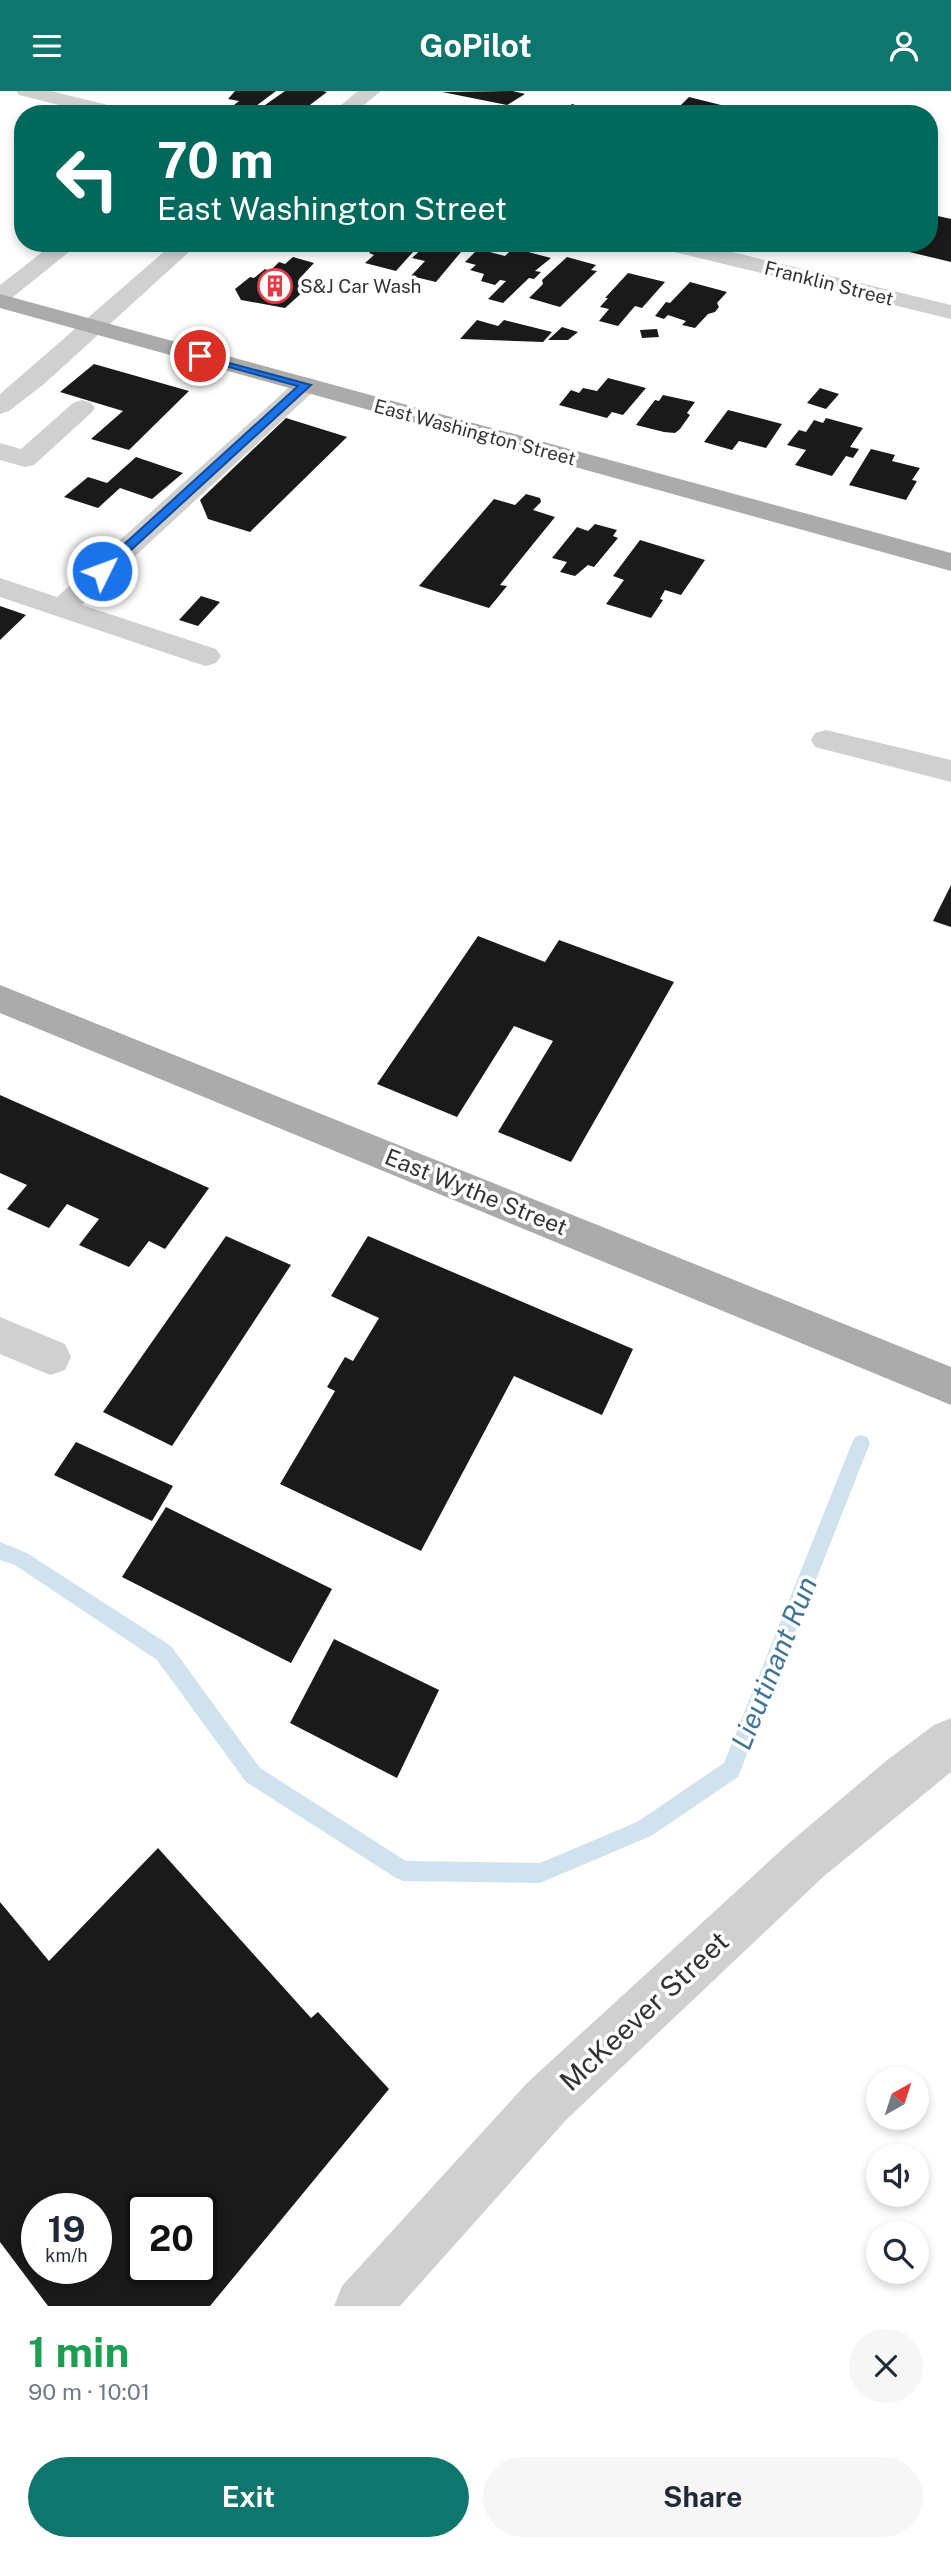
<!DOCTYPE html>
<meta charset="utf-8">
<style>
body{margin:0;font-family:"Public Sans",sans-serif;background:#f6f6f7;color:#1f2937;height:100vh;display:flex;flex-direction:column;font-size:26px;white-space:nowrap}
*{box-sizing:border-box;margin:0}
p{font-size:23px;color:#747a83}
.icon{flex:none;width:38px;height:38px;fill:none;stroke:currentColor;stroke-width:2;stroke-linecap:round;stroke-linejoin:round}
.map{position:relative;height:2215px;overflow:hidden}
.drawer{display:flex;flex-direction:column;background:#fff;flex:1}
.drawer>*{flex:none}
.hud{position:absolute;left:14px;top:14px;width:924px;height:147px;border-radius:28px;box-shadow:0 4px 10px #0003;background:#00695c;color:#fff;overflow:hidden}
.needle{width:46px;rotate:39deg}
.buttons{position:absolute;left:866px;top:1976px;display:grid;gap:14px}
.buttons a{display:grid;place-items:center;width:63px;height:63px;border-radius:50%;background:#fff;box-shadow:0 4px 10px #0003;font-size:35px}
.speed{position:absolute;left:21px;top:2102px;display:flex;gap:14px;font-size:35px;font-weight:700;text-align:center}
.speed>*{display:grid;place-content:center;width:91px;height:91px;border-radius:50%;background:#fff;box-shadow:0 4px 10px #0003;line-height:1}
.speed small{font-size:18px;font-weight:400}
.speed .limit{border:4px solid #111;border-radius:10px;background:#fff;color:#111}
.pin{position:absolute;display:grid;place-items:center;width:60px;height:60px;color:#fff;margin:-30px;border:4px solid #fff;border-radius:50%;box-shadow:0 2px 7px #0007}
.me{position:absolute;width:77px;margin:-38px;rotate:48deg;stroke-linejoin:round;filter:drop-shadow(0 0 5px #0008)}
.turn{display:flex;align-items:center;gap:24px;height:147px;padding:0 28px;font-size:32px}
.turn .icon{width:91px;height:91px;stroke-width:2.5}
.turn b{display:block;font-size:49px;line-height:60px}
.round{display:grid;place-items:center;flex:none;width:74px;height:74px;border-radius:37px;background:#f6f6f7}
.head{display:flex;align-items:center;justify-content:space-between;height:119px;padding:0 28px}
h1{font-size:42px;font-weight:700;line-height:52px;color:#1e9e55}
.primary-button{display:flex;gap:14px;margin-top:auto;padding:14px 28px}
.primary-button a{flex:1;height:80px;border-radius:42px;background:#0f766e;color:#fff;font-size:28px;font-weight:700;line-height:80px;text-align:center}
.primary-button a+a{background:#f6f6f7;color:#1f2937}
header{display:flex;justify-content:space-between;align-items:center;height:91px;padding:0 28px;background:#0f766e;color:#fff;font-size:32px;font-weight:700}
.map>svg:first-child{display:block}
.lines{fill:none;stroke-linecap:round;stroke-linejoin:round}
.stream{fill:#cfe2ee;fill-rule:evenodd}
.building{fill:#1a1a1a;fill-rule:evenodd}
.minor{fill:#d0d0d0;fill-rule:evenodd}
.major{fill:#ababab;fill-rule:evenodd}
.route{fill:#1a73e8;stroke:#114b97;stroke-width:2}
.labels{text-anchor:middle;stroke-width:7;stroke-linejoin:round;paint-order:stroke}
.far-street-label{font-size:19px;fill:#333;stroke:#fff}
.far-poi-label{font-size:19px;fill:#333;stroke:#fff;text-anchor:start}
.street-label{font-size:23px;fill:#333;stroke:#fff}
.near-water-label{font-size:28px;font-style:italic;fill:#3f7597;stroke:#fff}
.near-street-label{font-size:28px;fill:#333;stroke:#fff}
</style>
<header><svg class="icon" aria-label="menu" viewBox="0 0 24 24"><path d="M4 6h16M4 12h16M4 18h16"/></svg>GoPilot<svg class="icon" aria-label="person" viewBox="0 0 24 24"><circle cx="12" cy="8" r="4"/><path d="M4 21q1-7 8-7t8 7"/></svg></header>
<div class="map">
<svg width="951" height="2215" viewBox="0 0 951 2215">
<rect width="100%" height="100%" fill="#fff"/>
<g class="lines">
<path class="stream" d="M861,1344L867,1346L870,1352L738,1686L651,1745L540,1792L403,1790L396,1787L246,1691L157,1569L15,1474L0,1469V1451L27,1462L171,1555L260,1677L406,1770L540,1772L637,1731L724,1672L852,1352L855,1346Z"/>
</g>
<g class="building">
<path d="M235,0H276L252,18L234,14L239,10L228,8Z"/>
<path d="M285,0H323L327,1L298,23H272L258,19Z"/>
<path d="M513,0L525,3L507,14L442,1Z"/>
<path d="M689,6L729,16L721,23H699L677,18Z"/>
<path d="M572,13L592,19L587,23H560Z"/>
<path d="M929,123L951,128V171L876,153L929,152Z"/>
<path d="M380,152H421L396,180L365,172L374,164L369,162Z"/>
<path d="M428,152L466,155L436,191L411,185L425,170L412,167Z"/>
<path d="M513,157L551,167L535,180L541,181L534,188L529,187L503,212L488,208L506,190L500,189L495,194L481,190L484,183L470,179L476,174L465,171L478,158L505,165Z"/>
<path d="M293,166L314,172L300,187L314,191L285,217L241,209L235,198L250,186L254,187L265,178L270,180L279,171L285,173Z"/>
<path d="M567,166L596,174L591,179L597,180L560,216L529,207L543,193L542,189Z"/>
<path d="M628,182L665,191L642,217L635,215L618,235L599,230L609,218L600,216L608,207H605Z"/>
<path d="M690,191L727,201L717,212L719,216L715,221L708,223L695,237L682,234L686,230L668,224L664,228L655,225L666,211L670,212Z"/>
<path d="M477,229L498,235L504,229L552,241L543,251L460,248Z"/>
<path d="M562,236L578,241L568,249H548Z"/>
<path d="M657,238L659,246L642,247L640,239Z"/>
<path d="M94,273L189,300L129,359L91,348L123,320L60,301Z"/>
<path d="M608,287L646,297L623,324L612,321L607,327L559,314L571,299L579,302L583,297L597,300Z"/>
<path d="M820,297L839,303L826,318L807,312Z"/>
<path d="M663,304L695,311L687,322L690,324L680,338L675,342L664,341L636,334L655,309L659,310Z"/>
<path d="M728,319L782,333L766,357L739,350L732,359L704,351Z"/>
<path d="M286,327L347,346L250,441L208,428L200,409Z"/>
<path d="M826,327L863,337L850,356L859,358L853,367L846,365L832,385L795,374L806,359L787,354L799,339L806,341L814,329L823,332Z"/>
<path d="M871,358L895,364L892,370L920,377L912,389L917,390L906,409L849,394Z"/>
<path d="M136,366L183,382L152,408L120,397L98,417L64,406L88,386L107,392Z"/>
<path d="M526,403L540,407L541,411L533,419L555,426L500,494L507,495L489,517L419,495L494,408L515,414Z"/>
<path d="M595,433L617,439L613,445L618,447L594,476L588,474L575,485L560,481L567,471L552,467L577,436L588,440Z"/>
<path d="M640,449L705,469L681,504L665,499L660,508L663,509L651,527L606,513L624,489L613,485Z"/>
<path d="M201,505L220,511L198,535L179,529Z"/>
<path d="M0,515L26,524L0,549Z"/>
<path d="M951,794V836L933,830Z"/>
<path d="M478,845L545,871L559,849L674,891L571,1071L498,1041L553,950L514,935L457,1026L377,993Z"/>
<path d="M0,1004L209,1097L165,1158L149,1150L129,1176L79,1154L99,1128L67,1113L49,1137L7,1118L27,1094L0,1082Z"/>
<path d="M226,1145L291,1174L172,1355L103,1321Z"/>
<path d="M368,1145L633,1258L602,1324L514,1285L421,1460L280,1393L335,1300L327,1296L345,1266L353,1270L379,1227L331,1205Z"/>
<path d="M76,1351L173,1395L152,1430L54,1384Z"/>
<path d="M166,1416L332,1498L291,1572L122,1486Z"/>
<path d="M334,1548L439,1599L397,1687L290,1632Z"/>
<path d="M158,1757L311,1927L318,1921L389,1998L210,2215H48L0,2151V1811L49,1870ZM37,2118H96V2177H37ZM142,2118H201V2177H142Z"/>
</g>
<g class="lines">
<g class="minor">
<path d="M16,0H51L128,19L131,23H95L19,4Z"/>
<path d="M358,0H381L353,23H330Z"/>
<path d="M54,152H80L8,210L0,212V194Z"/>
<path d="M174,152H199L44,293L9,320L0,323V303Z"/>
<path d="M655,152H695L951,214V228L658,157Z"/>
<path d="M306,286L315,289L319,294L315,299L82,514L216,558L221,565L216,572L206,575L196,572L0,506V487L57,506L297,289Z"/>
<path d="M82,309L91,312L95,317L91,322L34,374L25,376L0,369V352L21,358L73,312Z"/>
<path d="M826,639L951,669V691L815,656L811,649L815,642Z"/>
<path d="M0,1226L65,1253L71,1266L65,1279L50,1284L0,1263Z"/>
<path d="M951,1627V1681L823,1786L566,2029L400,2215H334L342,2195L528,1991L789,1752L886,1670L934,1634Z"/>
</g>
<g class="major">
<path d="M0,203L951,462V480L0,217Z"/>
<path d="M0,894L951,1276V1314L0,922Z"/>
</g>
</g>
<path class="route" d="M196,263L311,294L106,482H98V477L298,295L196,267Z"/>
<defs>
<g id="building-ring" transform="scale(1.75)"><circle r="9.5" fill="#fff" stroke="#e63946" stroke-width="1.5"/><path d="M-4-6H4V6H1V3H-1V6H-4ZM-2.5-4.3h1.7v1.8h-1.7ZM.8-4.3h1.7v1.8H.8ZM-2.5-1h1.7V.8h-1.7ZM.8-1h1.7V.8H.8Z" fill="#e63946"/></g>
</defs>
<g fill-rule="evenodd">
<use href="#building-ring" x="275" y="195"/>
</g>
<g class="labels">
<g class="far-street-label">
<text transform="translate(829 192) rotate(14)" y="7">Franklin Street</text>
<text transform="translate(475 341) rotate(15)" y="7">East Washington Street</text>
</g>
<g class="far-poi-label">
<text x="300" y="202">S&amp;J Car Wash</text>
</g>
<g class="street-label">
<text transform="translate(476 1101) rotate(22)" y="8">East Wythe Street</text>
</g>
<g class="near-water-label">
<text transform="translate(774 1572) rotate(-68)" y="10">Lieutinant Run</text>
</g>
<g class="near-street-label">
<text transform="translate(644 1920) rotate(-43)" y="10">McKeever Street</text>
</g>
</g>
</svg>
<div class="buttons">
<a><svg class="needle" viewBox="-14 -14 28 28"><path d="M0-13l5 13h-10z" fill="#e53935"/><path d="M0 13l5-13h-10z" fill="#747a83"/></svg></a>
<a><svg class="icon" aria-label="sound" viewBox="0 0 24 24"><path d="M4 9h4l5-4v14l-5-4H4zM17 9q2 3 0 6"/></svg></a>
<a><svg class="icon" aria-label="search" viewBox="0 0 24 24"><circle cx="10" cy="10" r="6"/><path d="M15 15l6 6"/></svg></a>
</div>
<div class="speed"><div>19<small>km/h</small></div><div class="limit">20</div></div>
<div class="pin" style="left:200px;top:265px;background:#d93025"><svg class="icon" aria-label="arrive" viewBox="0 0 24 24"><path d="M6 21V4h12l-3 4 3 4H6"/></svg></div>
<svg class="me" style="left:102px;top:480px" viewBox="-20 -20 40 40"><circle r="17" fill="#1a73e8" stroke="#fff" stroke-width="3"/><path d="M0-11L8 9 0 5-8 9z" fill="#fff"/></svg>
<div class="hud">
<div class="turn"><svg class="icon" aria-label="left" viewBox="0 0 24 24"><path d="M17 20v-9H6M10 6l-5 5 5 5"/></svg><div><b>70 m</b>East Washington Street</div></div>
</div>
</div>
<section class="drawer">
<div class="head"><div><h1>1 min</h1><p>90 m · 10:01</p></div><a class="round"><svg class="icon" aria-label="close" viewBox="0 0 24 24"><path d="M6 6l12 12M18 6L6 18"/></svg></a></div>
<div class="primary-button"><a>Exit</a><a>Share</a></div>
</section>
